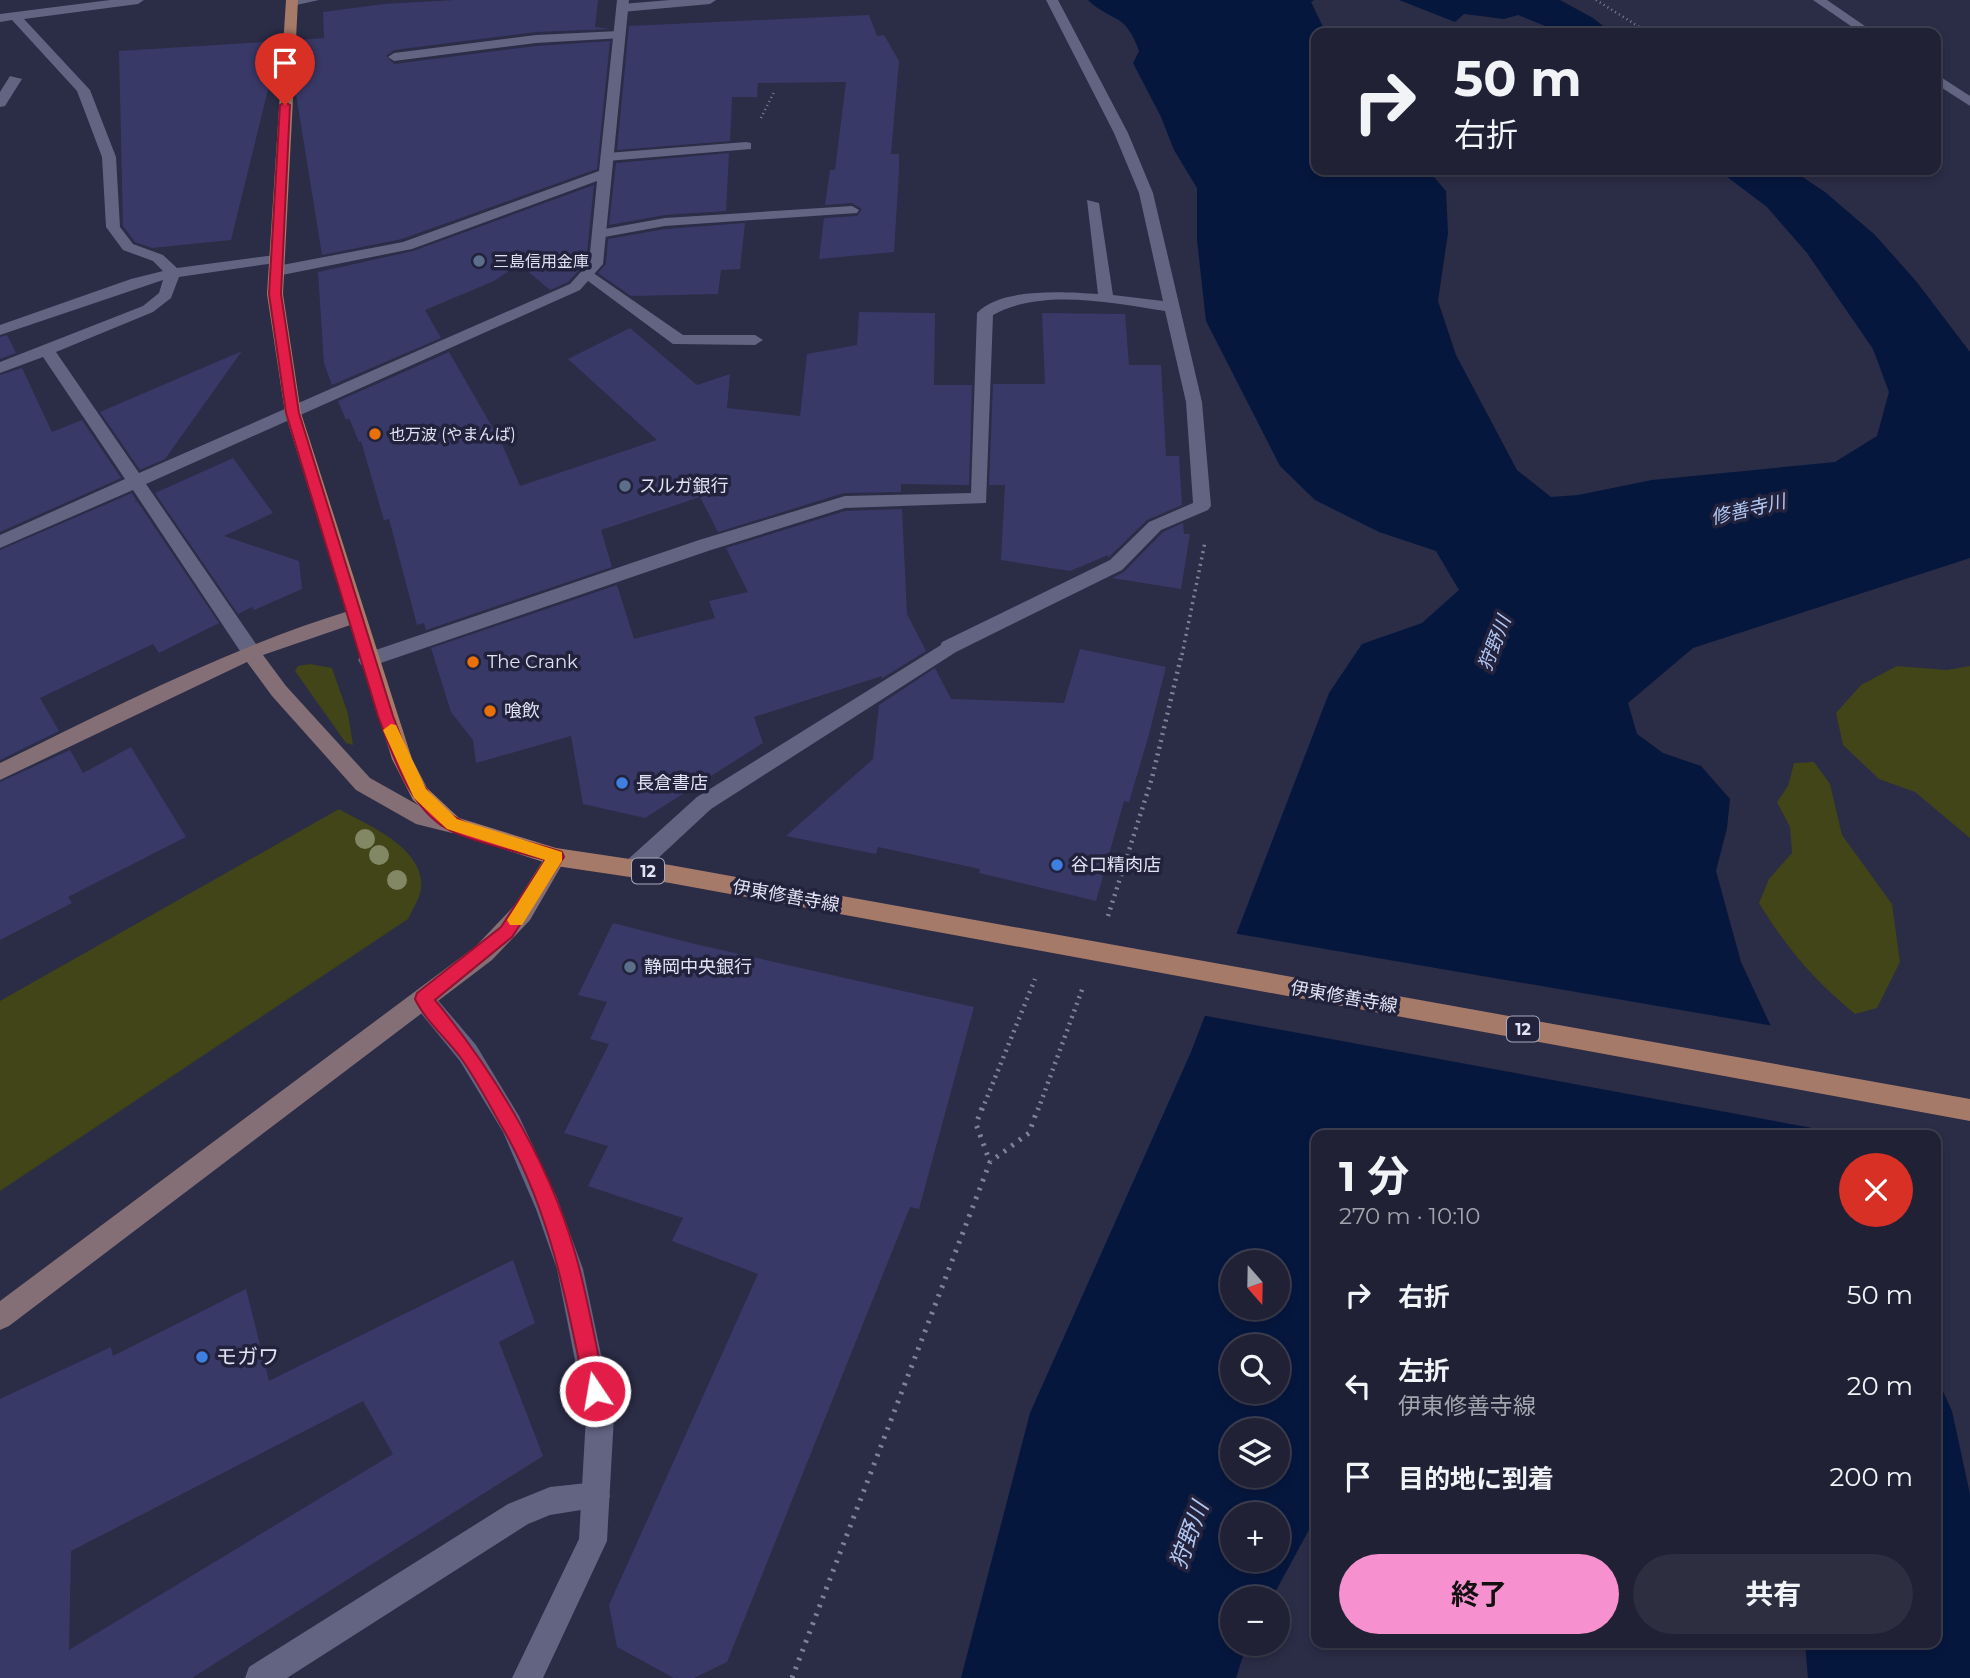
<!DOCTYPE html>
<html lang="ja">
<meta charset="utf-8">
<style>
body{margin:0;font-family:Montserrat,"Noto Sans JP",sans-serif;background:#2d2e40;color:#f1f3f6;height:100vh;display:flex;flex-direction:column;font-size:26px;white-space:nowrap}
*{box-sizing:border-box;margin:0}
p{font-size:23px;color:#a2a3ac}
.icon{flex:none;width:38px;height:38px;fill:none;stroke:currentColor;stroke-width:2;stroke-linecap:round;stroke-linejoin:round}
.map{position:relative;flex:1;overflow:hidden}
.details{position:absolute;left:1311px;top:1130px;width:630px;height:518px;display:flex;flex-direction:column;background:#202134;border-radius:14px;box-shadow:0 4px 10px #0003,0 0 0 2px #3d3e4f}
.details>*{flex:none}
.hud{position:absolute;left:1311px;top:28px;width:630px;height:147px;border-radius:14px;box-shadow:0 4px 10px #0003,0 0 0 2px #3d3e4f;background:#202134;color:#f1f3f6;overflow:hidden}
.needle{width:46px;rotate:160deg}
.buttons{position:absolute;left:1220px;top:1250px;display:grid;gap:14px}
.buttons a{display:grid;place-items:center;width:70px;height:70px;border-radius:50%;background:#202134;box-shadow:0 4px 10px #0003,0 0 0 2px #3d3e4f;font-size:35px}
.pin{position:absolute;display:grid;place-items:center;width:60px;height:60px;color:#fff;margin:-72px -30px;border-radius:50% 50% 50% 0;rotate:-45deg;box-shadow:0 0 7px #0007}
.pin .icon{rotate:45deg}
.me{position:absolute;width:77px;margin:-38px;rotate:348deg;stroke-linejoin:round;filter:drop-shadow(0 0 5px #0008)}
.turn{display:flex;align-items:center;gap:24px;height:147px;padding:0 28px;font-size:32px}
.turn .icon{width:91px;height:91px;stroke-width:2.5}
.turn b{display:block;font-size:49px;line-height:60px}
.round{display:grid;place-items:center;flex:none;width:74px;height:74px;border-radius:37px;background:#2d2e40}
.headline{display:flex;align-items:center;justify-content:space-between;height:119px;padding:0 28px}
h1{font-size:42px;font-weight:700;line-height:52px}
.button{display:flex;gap:14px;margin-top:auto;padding:14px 28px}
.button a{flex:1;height:80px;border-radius:42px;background:#f690cf;color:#111;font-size:28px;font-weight:700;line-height:80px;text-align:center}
.button a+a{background:#2d2e40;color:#f1f3f6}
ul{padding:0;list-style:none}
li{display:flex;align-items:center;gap:21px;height:91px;padding:0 28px}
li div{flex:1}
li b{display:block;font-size:26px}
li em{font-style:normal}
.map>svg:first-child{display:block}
.green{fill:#414517}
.water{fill:#06173e;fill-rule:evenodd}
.pier{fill:#2b2c46}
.building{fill:#393968;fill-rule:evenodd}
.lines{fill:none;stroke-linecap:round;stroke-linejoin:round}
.path-far3{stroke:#808197;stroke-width:2.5;stroke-dasharray:1 3.5;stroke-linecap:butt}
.path-far2{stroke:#808197;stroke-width:3.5;stroke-dasharray:2 4.5;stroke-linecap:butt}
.path-far1{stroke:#808197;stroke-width:4.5;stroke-dasharray:2 5;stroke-linecap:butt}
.path{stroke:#808197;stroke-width:5;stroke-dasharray:2.5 7;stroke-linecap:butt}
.lane{fill:#626482;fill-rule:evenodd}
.street{fill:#626482;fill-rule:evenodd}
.secondary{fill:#836f75;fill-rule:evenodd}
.primary{fill:#a57a68;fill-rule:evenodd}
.tree{fill:#828764}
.route{fill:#e11d48;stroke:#92132f;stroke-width:2}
.slow{fill:#f59e0b}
.service-dot{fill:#5c6f8a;stroke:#22223c;stroke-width:2.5}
.food-dot{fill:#e8710a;stroke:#22223c;stroke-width:2.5}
.shop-dot{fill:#3f7fe0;stroke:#22223c;stroke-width:2.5}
.labels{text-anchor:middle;stroke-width:7;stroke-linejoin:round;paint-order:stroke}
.far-poi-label{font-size:16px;fill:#e1e2f4;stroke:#22223c;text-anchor:start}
.shield{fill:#22223c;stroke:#a8a8bd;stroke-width:2}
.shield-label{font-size:16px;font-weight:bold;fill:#e1e2f4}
.poi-label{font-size:18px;fill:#e1e2f4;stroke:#22223c;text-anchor:start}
.street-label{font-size:18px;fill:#e1e2f4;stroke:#22223c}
.water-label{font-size:19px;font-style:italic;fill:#b1c7f2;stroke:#22223c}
.near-poi-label{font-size:21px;fill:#e1e2f4;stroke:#22223c;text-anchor:start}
.near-water-label{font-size:23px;font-style:italic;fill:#b1c7f2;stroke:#22223c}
</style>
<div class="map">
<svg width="1970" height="1678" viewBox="0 0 1970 1678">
<rect width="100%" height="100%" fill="#2b2c46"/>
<g class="green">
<path d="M310,664L332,668L348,714L353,745L346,743L295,671L298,666Z"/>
<path d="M1897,666L1947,670L1970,666V838L1915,792L1879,779L1843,745L1836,713L1861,685Z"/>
<path d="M1814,762L1830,784L1842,835L1892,904L1900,962L1877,1008L1855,1014C1815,982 1785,946 1759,903L1769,879L1792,853L1790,827L1777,802L1788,786L1794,763Z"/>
<path d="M339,809C367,825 426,848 421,889C420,898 412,910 408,919L0,1191V1001Z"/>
</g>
<g class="water">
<path d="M1088,0H1314L1311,2L1326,33H1316V170H1428L1446,191L1448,233L1438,301L1456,355L1517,470L1551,497L1578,495L1652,480L1835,462L1877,436L1889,392L1873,349L1807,253L1767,207L1718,170H1792L1825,192L1874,234L1916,281L1970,352V558L1693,648L1628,703L1637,734L1663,753L1701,766L1730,799L1727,828L1716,871L1741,962L1822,1136H1316V1517L1272,1598H1232V1643H1247L1236,1678H961L1030,1413L1191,1052L1329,693L1362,644L1422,623L1459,590L1436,551L1379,532L1315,500L1280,466L1206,321L1197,240V188L1174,150L1161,117L1133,63L1139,51C1125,11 1112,23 1088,0ZM1232,1262H1278V1307H1232ZM1232,1346H1278V1391H1232ZM1232,1430H1278V1475H1232ZM1232,1514H1278V1559H1232Z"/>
<path d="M1399,0H1560L1593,18L1612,33H1563L1518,15L1504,19L1464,14L1455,22Z"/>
<path d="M1936,1376L1952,1411L1970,1494V1678H1808L1805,1643H1936Z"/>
</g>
<path class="pier" d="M1232,933L1774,1026L1823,1130L1201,1015Z"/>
<g class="building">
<path d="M455,0H598L595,27L611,29L536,32L394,50L386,56L394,64L536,46L610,41L597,169L402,239L322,255L296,94L299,40L324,38L323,12L384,4Z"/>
<path d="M869,15L877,36L884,35L899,61L891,154H899V170L894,252L819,259L824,218L857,216L862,209L852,203L825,205L830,170H835L846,82L758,83L757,97H732L730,141L617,150L629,26Z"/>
<path d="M280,41L231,240L152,248L135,242L123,226L119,51Z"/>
<path d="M729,153L726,211L665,215L609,225L616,163Z"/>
<path d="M594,185L586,262L568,282L550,290L519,264L494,281L425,310L441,338L332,385L324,363L318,272L413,251Z"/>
<path d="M745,223L740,269L721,270L718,294L631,296L598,273L606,264L608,239L665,229Z"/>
<path d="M859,312L935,313L934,385H972L969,485L901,484V492L844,493L718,532L700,497L601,530L612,567L426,630L424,623L417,625L389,519L384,520L361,441L359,442L349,418L346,420L338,401L449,352L502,444L520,486L657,440L568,359L630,328L697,385L730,374L727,408L800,416L807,354L857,345Z"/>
<path d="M1042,313L1125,314L1129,365H1161L1166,456H1179L1182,505L1147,520L1108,558V555L1070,571L1001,560L1005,485H989L993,384H1045Z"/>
<path d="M7,335L16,353L0,359V337Z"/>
<path d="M242,351L165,459L140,470L100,412Z"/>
<path d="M22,368L52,432L82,420L121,478L0,532V375Z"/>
<path d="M233,458L273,513L224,536L299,561L302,589L254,610L252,607L238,614L155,493Z"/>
<path d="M132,493L136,500L134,503L137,501L219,623L159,653L153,644L40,698L59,731L0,760V550Z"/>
<path d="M902,509L907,614L926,651L881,679L882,676L754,717L763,743L645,818L583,804L571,736L476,763L473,740L451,712L431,648L617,585L634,639L715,618L709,601L748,592L726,548L845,511Z"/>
<path d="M1183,523L1184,534H1190L1181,589L1112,578L1124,572L1163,532Z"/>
<path d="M1080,649L1166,667L1148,738L1129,802L1124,801L1096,901L979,873L980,869L878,847L876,854L786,836L873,759L879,705L935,668L951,699L1064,703Z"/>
<path d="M131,747L186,837L68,897L72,903L0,940V782L70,750L83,773Z"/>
<path d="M613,923L695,944L974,1007L919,1209L910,1207L727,1662L694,1678H674L617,1647L609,1605L758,1274L672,1241L683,1218L588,1186L608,1146L564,1133L609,1044L590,1039L607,1002L578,995Z"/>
<path d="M513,1260L535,1323L499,1342L543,1456L192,1678H0V1399L111,1347L113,1356L246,1289L269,1381ZM363,1401L393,1454L69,1650L71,1551Z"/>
</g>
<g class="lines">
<g class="path-far3">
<path d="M1596,0L1649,33"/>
<path d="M761,118L775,90"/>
</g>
<path class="path-far2" d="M1182,655L1205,542"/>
<g class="path-far1">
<path d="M1108,916L1152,778L1182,653"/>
<path d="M982,1110L1035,979"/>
<path d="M1038,1110L1083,987"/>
</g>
<g class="path">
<path d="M982,1108L976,1124L990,1162"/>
<path d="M792,1678L990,1162L1029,1133L1038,1108"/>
</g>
<g class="lane">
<path d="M287,0H319L292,6L288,5Z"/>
<path d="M670,0H716L710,4L622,12L616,8L622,4Z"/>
<path d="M1046,0H1058L1128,133L1153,193L1202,402L1211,506L1208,510L1161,530L1122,570L956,652H942L940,647L942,642L1110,560L1149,522L1193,503L1186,402L1165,311C1112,303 1042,288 993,315L986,503L845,508L711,550L375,665H361L358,660L361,655L699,540L845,496L971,493L977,313C1001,287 1065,292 1098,294L1087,200L1099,203L1113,295L1163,301L1139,193L1114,133Z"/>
<path d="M619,31L623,32V38L536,43L394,61L388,57L394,53L536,35Z"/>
<path d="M10,76L22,79L5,106L0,107V92Z"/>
<path d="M746,142L751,143V149L607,161L600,157L607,153Z"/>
<path d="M852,206L859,210L857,213L665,226L599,238L592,234L599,230L665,218Z"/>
<path d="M589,270L683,335H755L763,340L755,345L673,344L584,278V272Z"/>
<path d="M596,1482L606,1486L610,1496L606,1506L550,1515L528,1524L287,1678H245L249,1667L508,1504L550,1487Z"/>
</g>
<g class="street">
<path d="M110,0H144L138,4L24,19L90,90L116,157L120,227L133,244L163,255L177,268L275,255L282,259L275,263L179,277L171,298L153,312L56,352L139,473L570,284L589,263L597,181L412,249L277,276L269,271L277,266L403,242L599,171L617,0H629L603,264L580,290L146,484L258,647L261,652L258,657H244L133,490L0,548V535L125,479L43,357L0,373V362L143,306L159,293L163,280L0,335V325L131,279L163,271L153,261L123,250L106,227L102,157L77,91L12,20L0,22V14Z"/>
<path d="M1813,0H1827L1875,33H1861Z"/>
<path d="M1936,74L1970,96V106L1936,84Z"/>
<path d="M949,640L956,642L958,647L956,652L711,809L641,874L633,877L625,874L622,868L625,862L697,797Z"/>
<path d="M423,989L431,992L476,1045L519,1116L557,1198L583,1269L614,1416L607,1541L543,1678H512L579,1539L586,1416L557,1269L536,1209L503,1132L460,1061L415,1006L412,999L415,992Z"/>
</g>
<g class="secondary">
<path d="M355,609L364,616L362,621L263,655L286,686L370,778L427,810L459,818L462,824L459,830L452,833L416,824L356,790L272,696L247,662L0,780V763C117,706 230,647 355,609Z"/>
<path d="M556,848L563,851L567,857L563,863L530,920L492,960L9,1326L0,1330V1301L476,946L514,906L549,851Z"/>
</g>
<path class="primary" d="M286,0H298L283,294L301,413L412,759L427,788L459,818L556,848L670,865L1970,1099V1121L670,883L556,866L445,830L413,800L392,759L285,413L267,294Z"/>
</g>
<g class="tree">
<circle cx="365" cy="839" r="10"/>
<circle cx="379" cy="855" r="10"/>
<circle cx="397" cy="880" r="10"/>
</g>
<path class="route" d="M285,102L290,105L281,294L299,413L393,716C407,753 421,799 458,819C483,833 533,842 562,852L564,857L512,937L435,1000C499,1078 555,1172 580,1271C590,1311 597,1351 606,1391L603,1399L595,1402L588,1399L585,1391C567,1300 549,1208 502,1127C489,1104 476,1079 461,1058C446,1038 425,1020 415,999L417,993L501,927L545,860C520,852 468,841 447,829C408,806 393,755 378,716L286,413L269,294L280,105Z"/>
<path class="slow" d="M391,724L396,725L426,789L457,819L562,852V861L522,925H510L507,920L545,860L447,829L414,798L383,730Z"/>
<g class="service-dot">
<circle cx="479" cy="261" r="7"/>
<circle cx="625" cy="486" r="7"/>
<circle cx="630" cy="967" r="7"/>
</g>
<g class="food-dot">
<circle cx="375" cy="434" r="7"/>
<circle cx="473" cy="662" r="7"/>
<circle cx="490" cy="711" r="7"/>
</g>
<g class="shop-dot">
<circle cx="622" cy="783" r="7"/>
<circle cx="1057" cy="865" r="7"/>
<circle cx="202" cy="1357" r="7"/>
</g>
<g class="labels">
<g class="far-poi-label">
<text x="493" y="267">三島信用金庫</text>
<text x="389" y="440">也万波 (やまんば)</text>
</g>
<g class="shield">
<rect x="632" y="858.5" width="32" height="25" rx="5"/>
<rect x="1507" y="1016.5" width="32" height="25" rx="5"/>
</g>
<g class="shield-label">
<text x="648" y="877">12</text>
<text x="1523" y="1035">12</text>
</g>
<g class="poi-label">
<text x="639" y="492">スルガ銀行</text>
<text x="487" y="668">The Crank</text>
<text x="504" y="717">喰飲</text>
<text x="636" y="789">長倉書店</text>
<text x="1071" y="871">谷口精肉店</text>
<text x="644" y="973">静岡中央銀行</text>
</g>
<g class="street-label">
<text transform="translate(786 896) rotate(10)" y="6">伊東修善寺線</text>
<text transform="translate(1344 997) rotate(10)" y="6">伊東修善寺線</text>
</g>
<g class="water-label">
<text transform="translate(1748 509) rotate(-13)" y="7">修善寺川</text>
<text transform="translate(1494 643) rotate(-69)" y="7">狩野川</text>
</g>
<g class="near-poi-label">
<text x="216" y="1364">モガワ</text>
</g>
<g class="near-water-label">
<text transform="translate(1189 1535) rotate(-70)" y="8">狩野川</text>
</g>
</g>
</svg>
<div class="buttons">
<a><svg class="needle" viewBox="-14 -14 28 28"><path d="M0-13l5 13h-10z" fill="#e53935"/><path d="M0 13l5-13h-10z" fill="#a2a3ac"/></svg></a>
<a><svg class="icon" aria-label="search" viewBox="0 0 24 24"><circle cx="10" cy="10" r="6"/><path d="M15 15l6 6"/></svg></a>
<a><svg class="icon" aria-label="layers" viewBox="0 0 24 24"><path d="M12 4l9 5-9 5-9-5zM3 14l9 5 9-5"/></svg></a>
<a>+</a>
<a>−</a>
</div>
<div class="pin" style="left:285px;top:105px;background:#d93025"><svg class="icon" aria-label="arrive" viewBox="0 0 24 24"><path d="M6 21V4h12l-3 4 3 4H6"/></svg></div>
<svg class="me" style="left:595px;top:1391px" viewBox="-20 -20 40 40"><circle r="17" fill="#e11d48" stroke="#fff" stroke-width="3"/><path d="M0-11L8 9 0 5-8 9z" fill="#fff"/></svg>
<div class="hud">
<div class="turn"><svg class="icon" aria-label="right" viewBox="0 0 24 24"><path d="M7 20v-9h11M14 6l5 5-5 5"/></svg><div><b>50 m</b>右折</div></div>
</div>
<section class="details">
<div class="headline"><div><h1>1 分</h1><p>270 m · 10:10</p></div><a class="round" style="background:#d93025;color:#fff"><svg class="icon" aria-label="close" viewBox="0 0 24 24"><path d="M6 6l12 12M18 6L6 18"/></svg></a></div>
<ul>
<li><svg class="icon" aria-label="right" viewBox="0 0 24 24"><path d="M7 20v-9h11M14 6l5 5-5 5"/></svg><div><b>右折</b></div><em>50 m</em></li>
<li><svg class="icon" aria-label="left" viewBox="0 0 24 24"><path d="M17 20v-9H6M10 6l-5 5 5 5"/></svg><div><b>左折</b><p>伊東修善寺線</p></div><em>20 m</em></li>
<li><svg class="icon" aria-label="arrive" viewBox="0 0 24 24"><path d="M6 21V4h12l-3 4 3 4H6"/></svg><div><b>目的地に到着</b></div><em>200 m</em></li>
</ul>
<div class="button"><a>終了</a><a>共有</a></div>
</section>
</div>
